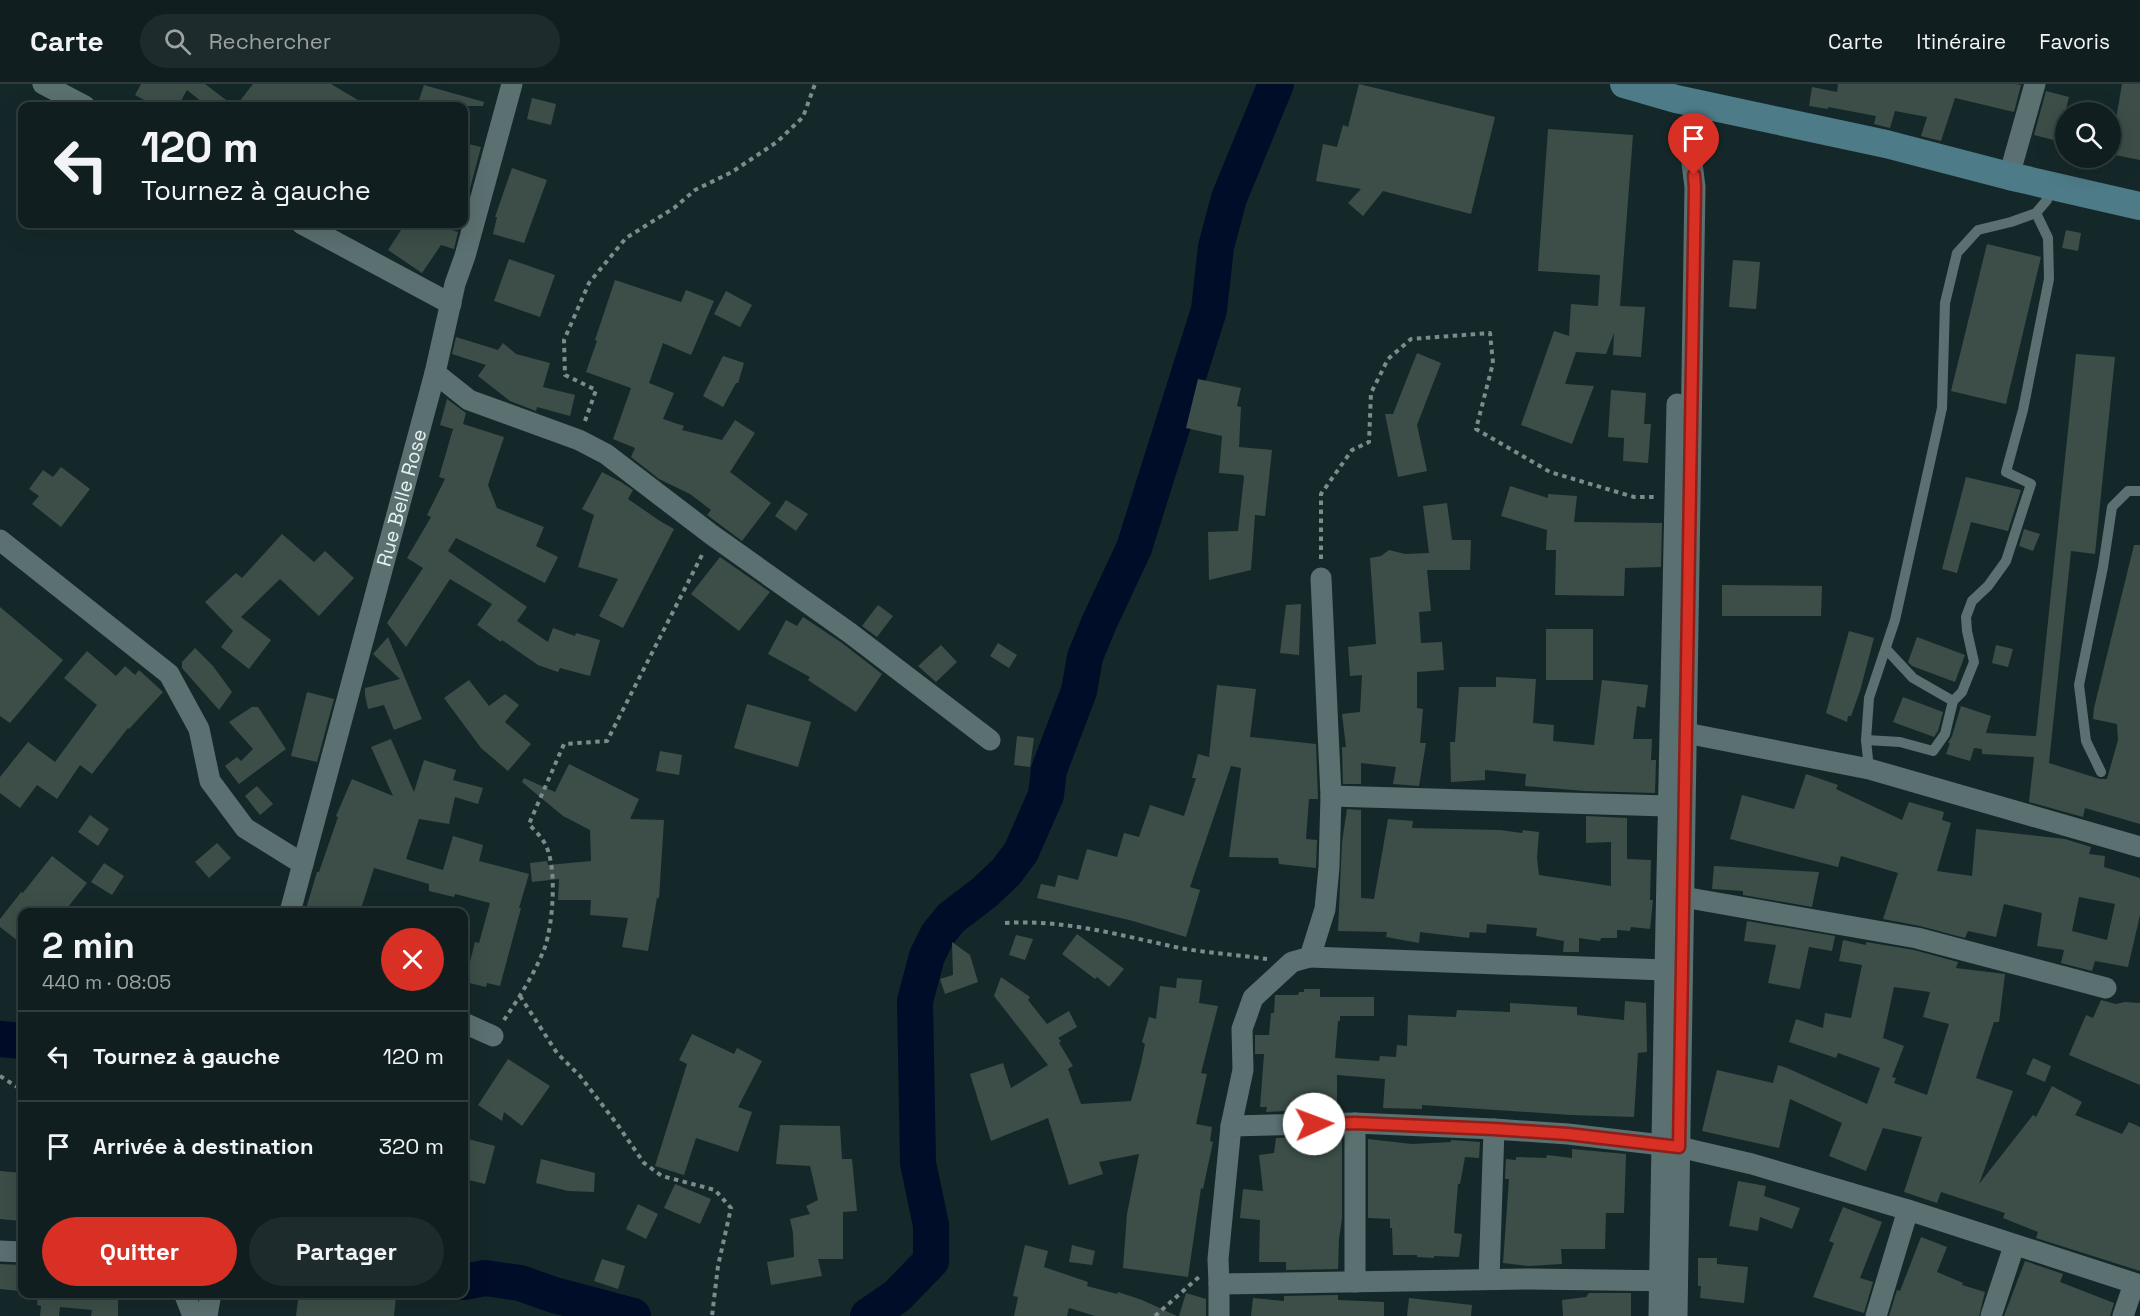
<!DOCTYPE html>
<html lang="fr">
<meta charset="utf-8">
<style>
body{margin:0;font-family:"Space Grotesk",sans-serif;background:#1e2b2c;color:#f1f3f6;height:100vh;display:flex;flex-direction:column;font-size:22px;white-space:nowrap}
*{box-sizing:border-box;margin:0}
p{font-size:20px;color:#9ca2a4}
.icon{flex:none;width:33px;height:33px;fill:none;stroke:currentColor;stroke-width:2;stroke-linecap:round;stroke-linejoin:round}
.map{position:relative;flex:1;overflow:hidden}
.panel{position:absolute;left:18px;top:824px;width:450px;height:390px;display:flex;flex-direction:column;background:#101e1f;border-radius:12px;box-shadow:0 6px 24px #0002,0 0 0 2px #303c3d}
.panel>*{flex:none}
.hud{position:absolute;left:18px;top:18px;width:450px;height:126px;border-radius:12px;box-shadow:0 6px 24px #0002,0 0 0 2px #303c3d;background:#101e1f;color:#f1f3f6;overflow:hidden}
.buttons{position:absolute;left:2055px;top:18px;display:grid;gap:12px}
.buttons a{display:grid;place-items:center;width:66px;height:66px;border-radius:50%;background:#101e1f;box-shadow:0 6px 24px #0002,0 0 0 2px #303c3d;font-size:30px}
.pin{position:absolute;display:grid;place-items:center;width:51px;height:51px;color:#fff;margin:-62px -26px;border-radius:50% 50% 50% 0;rotate:-45deg;box-shadow:0 0 6px #0007}
.pin .icon{rotate:45deg}
.me{position:absolute;width:66px;margin:-33px;rotate:88deg;stroke-linejoin:round;filter:drop-shadow(0 0 4px #0008)}
.turn{display:flex;align-items:center;gap:21px;height:126px;padding:0 24px;font-size:27px}
.turn .icon{width:78px;height:78px;stroke-width:2.5}
.turn b{display:block;font-size:42px;line-height:51px}
.round{display:grid;place-items:center;flex:none;width:63px;height:63px;border-radius:32px;background:#1e2b2c}
.summary{display:flex;align-items:center;justify-content:space-between;height:102px;padding:0 24px}
h1{font-size:36px;font-weight:700;line-height:45px}
.action{display:flex;gap:12px;margin-top:auto;padding:12px 24px}
.action a{flex:1;height:69px;border-radius:36px;background:#d93025;color:#fff;font-size:24px;font-weight:700;line-height:69px;text-align:center}
.action a+a{background:#1e2b2c;color:#f1f3f6}
ul{padding:0;list-style:none}
li{display:flex;align-items:center;gap:18px;height:90px;padding:0 24px;border-top:2px solid #303c3d}
li div{flex:1}
li b{display:block;font-size:22px}
li em{font-style:normal}
header{display:flex;align-items:center;gap:36px;box-sizing:border-box;height:84px;padding:0 30px;background:#101e1f;border-bottom:2px solid #303c3d}
header strong{font-size:28px}
nav{display:flex;gap:33px;margin-inline-start:auto;font-size:21px}
.search{width:420px;height:54px;background:#1e2b2c;display:flex;align-items:center;gap:15px;box-sizing:border-box;padding:0 21px;border-radius:33px;color:#9ca2a4;font-size:22px}
.map>svg:first-child{display:block}
.lines{fill:none;stroke-linecap:round;stroke-linejoin:round}
.river{stroke:#000d28;stroke-width:36}
.building{fill:#3c4e47;fill-rule:evenodd}
.path{stroke:#7c8b8c;stroke-width:4;stroke-dasharray:4.5 4.5;stroke-linecap:butt}
.lane{stroke:#5b7071;stroke-width:10}
.street{stroke:#5b7071;stroke-width:21}
.secondary{stroke:#4d7b87;stroke-width:28}
.route-casing{stroke:#8d1f18;stroke-width:15}
.route{stroke:#d93025;stroke-width:10}
.labels{text-anchor:middle;stroke-width:4.5;stroke-linejoin:round;paint-order:stroke}
.street-label{font-size:20px;fill:#e6f2f2;stroke:#070f10}
</style>
<header>
<strong>Carte</strong>
<div class="search"><svg class="icon" aria-label="search" viewBox="0 0 24 24"><circle cx="10" cy="10" r="6"/><path d="M15 15l6 6"/></svg>Rechercher</div>
<nav><a>Carte</a><a>Itinéraire</a><a>Favoris</a></nav>
</header>
<div class="map">
<svg width="2140" height="1232" viewBox="0 0 2140 1232">
<rect width="100%" height="100%" fill="#152829"/>
<g class="lines">
<g class="river">
<path d="M0,955L22,957"/>
<path d="M464,1198L485,1194L520,1199L554,1211L633,1232"/>
<path d="M868,1232L897,1212L931,1177V1141L918,1079L915,917L927,872L938,850L951,834L985,808L1006,788L1021,768L1046,711L1049,686L1079,607L1085,573L1099,539L1134,464L1209,226L1216,163L1229,114L1276,0"/>
</g>
</g>
<g class="building">
<path d="M141,0H205L234,22H207L187,6L178,22H155L135,11Z"/>
<path d="M253,0H331L368,22H236Z"/>
<path d="M1359,0L1495,33L1471,130L1383,107L1363,132L1348,119L1361,105L1316,97L1323,60L1337,63L1343,41L1348,43Z"/>
<path d="M1838,0H2016L2021,1L2014,28L1955,14L1941,57L1921,52L1927,33L1895,27L1890,44L1874,40L1876,32L1828,23V25L1809,22L1812,3L1837,8Z"/>
<path d="M2122,0H2140V76L2110,70Z"/>
<path d="M424,1L484,18L483,22H417Z"/>
<path d="M2046,7L2069,13L2058,57L2034,51Z"/>
<path d="M532,14L556,20L551,41L527,35Z"/>
<path d="M1548,45L1633,51L1620,222L1645,223L1641,273L1613,271L1614,249L1606,270L1576,268L1565,300L1594,302L1572,360L1521,341L1554,247L1569,252L1571,220L1598,222L1600,191L1538,187Z"/>
<path d="M464,59L481,63L468,112H464Z"/>
<path d="M512,84L547,96L524,159L493,150L497,133H495Z"/>
<path d="M405,140H433L458,148L454,165L441,161L422,189L388,166Z"/>
<path d="M2066,146L2081,149L2078,167L2062,164Z"/>
<path d="M1987,160L2041,173L2006,320L1951,307Z"/>
<path d="M509,175L555,191L540,233L494,217Z"/>
<path d="M1733,176L1760,178L1756,225L1729,223Z"/>
<path d="M615,196L681,218L686,206L714,217L691,271L663,259L649,299L674,309L663,335L684,342L682,346L722,356L735,336L755,349L730,388L771,419L742,457L707,431L711,426L690,410L659,395L631,373L635,364L613,355L631,304L586,288L597,257L595,256Z"/>
<path d="M726,207L752,221L740,243L714,230Z"/>
<path d="M456,253L498,266L503,259L516,270L550,279L543,303L575,311L570,332L537,323L536,327L510,317L478,292L486,281L452,270Z"/>
<path d="M1417,269L1441,279L1417,341L1427,387L1398,393L1385,330H1393Z"/>
<path d="M2076,270L2115,273L2095,470L2071,467L2049,679L2100,695H2107L2118,656L2117,640L2093,635L2094,624L2134,461H2140V740L2085,724L2083,733L2029,718L2034,673L1982,670V665L1974,664L1970,677L1946,670L1950,659H1948L1952,652L1961,622L1991,632L1986,649L2036,652Z"/>
<path d="M723,272L744,279L738,299H736L723,323L703,312Z"/>
<path d="M1198,295L1241,304L1237,322L1241,323L1239,363L1272,366L1265,432L1255,431L1251,486L1209,496L1208,448L1238,447L1244,393L1243,391L1219,389L1222,352L1186,344Z"/>
<path d="M1611,306L1646,309L1644,340H1651L1648,379L1623,377L1624,354L1608,353Z"/>
<path d="M447,315L466,329L463,340L504,353L488,401L497,424L544,443L536,462L558,473L545,499L456,454L448,467L527,523L517,537L548,558L553,544L575,552L576,549L600,556L590,592L560,584L558,588L538,581L502,556L501,558L477,541L492,520L450,495L406,563L387,539L423,484L407,474L431,433L427,431L445,395L439,393L453,345L440,341Z"/>
<path d="M61,383L90,405L61,443L32,420L39,412L29,405L43,386L53,393Z"/>
<path d="M602,388L621,398L633,406L628,415L660,437L674,445L623,544L599,532L618,495L578,483L594,431L582,425Z"/>
<path d="M1966,393L2021,406L2008,447L1971,438L1957,489L1942,485Z"/>
<path d="M1510,402L1548,414V410L1577,412L1574,438L1662,439L1661,483L1625,484L1624,512L1555,511L1556,466H1546L1547,446L1501,432Z"/>
<path d="M786,416L808,430L796,447L775,432Z"/>
<path d="M1447,419L1452,456H1471L1470,486H1427L1431,527L1419,528L1421,559L1442,558L1444,586L1417,588V624L1423,625L1420,659H1426L1419,702L1393,700L1396,683L1361,679V700H1343L1342,663H1346L1342,630L1360,628L1362,591L1350,592L1348,563L1376,560L1370,474L1381,472L1389,466L1405,470L1429,469L1423,422Z"/>
<path d="M2024,445L2040,450L2033,467L2019,462Z"/>
<path d="M282,450L314,478L325,467L354,494L319,532L280,495L241,533L271,556L249,585L221,563L233,547L205,518L236,489L242,494Z"/>
<path d="M720,473L770,508L739,547L691,510Z"/>
<path d="M1722,501L1822,502L1821,532H1722Z"/>
<path d="M1301,520L1299,571L1280,569L1286,521Z"/>
<path d="M878,521L893,532L877,553L862,542Z"/>
<path d="M0,523L63,576L10,639L0,632Z"/>
<path d="M803,533L842,559L882,590L856,628L808,596L810,593L768,570L786,536L797,542Z"/>
<rect x="1546" y="545" width="47" height="51"/>
<path d="M1849,547L1874,554L1860,607L1851,632H1848L1847,638L1826,629Z"/>
<path d="M388,553L422,635L394,646L384,621L368,625L365,611V604L400,595L373,570Z"/>
<path d="M1917,553L1965,571L1955,598L1912,582L1908,578Z"/>
<path d="M998,559L1017,571L1009,584L990,572Z"/>
<path d="M941,561L957,578L936,598L918,582Z"/>
<path d="M1996,561L2013,565L2008,583L1992,579Z"/>
<path d="M195,564L213,582L232,608L219,626L182,584V578Z"/>
<path d="M87,567L116,592L125,582L135,591L139,586L163,608L129,645L128,644L92,690L80,681L57,715L37,701L20,724L0,709V693L28,658L55,678L97,621L64,594Z"/>
<path d="M1496,593L1536,595L1533,639L1554,641L1553,657L1594,661L1602,596L1648,601L1645,624L1637,622L1633,655H1652L1651,676H1656L1655,709L1585,707L1525,702L1526,690L1485,686V696L1451,698L1450,658H1455L1459,603H1496Z"/>
<path d="M469,596L489,622L505,610L519,621L505,638L531,660L508,687L481,664L444,614Z"/>
<path d="M1217,601L1256,605L1250,653L1316,660L1318,715H1309L1306,755L1317,756L1316,784L1279,780L1278,774L1229,773L1241,684L1231,682L1190,803L1200,806L1186,853L1133,837L1037,814L1041,800L1055,803L1058,791L1078,796L1087,765L1117,773L1124,749L1139,753L1150,721L1184,732L1196,694H1192L1198,670L1209,673Z"/>
<path d="M307,608L334,615L317,678L291,672Z"/>
<path d="M1903,613L1943,628L1938,647L1934,653L1893,638Z"/>
<path d="M747,620L811,638L798,683L734,664Z"/>
<path d="M252,623H258L286,665L239,700L225,682L237,673L241,677L253,665L229,638Z"/>
<path d="M1017,652L1034,654L1030,683L1014,681Z"/>
<path d="M391,655L414,708L424,676L456,686L453,696L483,704L478,720L455,713L449,740L419,735L406,775L443,786L453,752L483,761L479,777L529,790L519,824H521L500,902L487,899L486,903L465,898L475,858L479,859L490,819L455,810L454,813L429,807V800L374,784L360,828H305L317,788H319L338,733L336,732L352,695L393,712L371,663Z"/>
<path d="M660,667L682,671L679,691L656,687Z"/>
<path d="M569,680L639,715L630,735L664,736L659,814H657L648,867L622,863L628,834L590,831L591,816H558L559,795L532,798L530,779L547,777L548,781L591,777L590,746L563,732L522,698L524,694L555,708Z"/>
<path d="M1806,690L1838,701L1836,705L1902,736L1909,718L1944,728L1942,736L1951,739L1937,787L1972,792L1976,745L2065,755L2091,763L2089,770L2105,772L2104,783L2140,794V831L2128,883L2095,877L2092,887L2061,879L2064,866L2037,862L2042,829L2004,820L1996,853L1968,847L1965,854L1920,842L1883,835L1898,789L1841,772L1838,783L1730,755L1742,711L1794,725ZM2079,813L2115,820L2107,856L2072,847Z"/>
<path d="M257,702L273,720L260,731L245,712Z"/>
<path d="M1347,725L1361,726V814L1374,815L1388,735L1413,737L1412,744L1500,746L1522,749L1523,746L1539,748L1537,774L1539,791L1611,802V758L1586,759V732L1627,734V775L1651,776L1650,816H1653L1650,845L1631,843L1630,847L1617,846V854H1601L1600,857L1579,854V868H1563L1564,857L1536,852L1537,844L1487,840L1486,849L1470,848L1469,854L1420,848L1419,859L1386,853L1387,848L1338,847L1342,758Z"/>
<path d="M90,731L109,745L98,762L78,748Z"/>
<path d="M217,759L231,774L209,794L195,778Z"/>
<path d="M52,772L87,799L64,828H22V860L0,843V835L22,807V810Z"/>
<path d="M104,779L124,792L112,811L91,798Z"/>
<path d="M1714,782L1819,788L1812,823L1743,811V807L1712,805Z"/>
<path d="M1747,837L1835,852L1832,867L1809,863L1800,905L1768,899L1776,861L1744,857Z"/>
<path d="M1077,850L1124,885L1109,903L1097,893L1095,895L1062,870Z"/>
<path d="M1016,851L1033,855L1025,876L1009,871Z"/>
<path d="M1843,856L1866,861V858L1914,866L1958,878L1956,884L2005,890L1999,938H1994L1976,994L2013,1007L1979,1100L2033,1031L2036,1033L2052,1002L2082,1018L2075,1031L2122,1050L2129,1038L2140,1043V1187L2036,1154L2038,1148L2003,1134L2005,1129L1941,1108L1937,1119L1904,1108L1922,1053L1883,1044L1866,1087L1829,1072L1842,1039L1790,1015L1779,1064L1702,1047L1717,986L1773,999L1778,981L1787,984L1867,1020L1880,984L1838,969L1836,974L1789,958L1796,935L1823,944L1825,929L1851,934L1862,881L1839,877ZM1894,903L1930,908L1923,933L1949,940L1927,1011L1894,999L1896,994L1892,993L1904,962L1883,954Z"/>
<path d="M952,858L970,871L978,898L945,910L940,895L953,891Z"/>
<path d="M1001,893L1030,913L1028,916L1047,940L1069,927L1077,943L1058,954L1061,957L1059,959L1073,982L1068,985L1081,1020L1131,1017L1141,979L1145,960L1142,958L1149,933L1156,935L1160,902L1176,904L1177,894L1202,896L1199,919L1218,922L1201,989L1207,990L1196,1040L1212,1043L1210,1057L1213,1058L1203,1105L1201,1104L1188,1193L1123,1184L1127,1130L1139,1070L1099,1078L1103,1090L1069,1101L1048,1034L991,1057L970,990L1003,979L1011,1004L1048,981L994,912Z"/>
<path d="M1304,905H1320V913H1374V932H1340V937H1338L1335,974L1379,977L1380,972L1396,973L1397,961L1407,962L1408,931L1456,933L1457,926L1510,928V919L1577,923V931L1624,936L1625,917L1646,919L1647,968L1638,969L1634,1033L1571,1031L1422,1021V1025L1383,1024L1385,995L1337,991V1025L1266,1028L1267,1023H1260L1264,970H1255V951H1269L1271,929H1274L1275,911H1298L1299,908H1304Z"/>
<path d="M2101,916L2116,920L2125,918L2140,919V1001L2069,971L2086,931L2093,934Z"/>
<path d="M692,950L734,970L737,964L762,977L738,1023L752,1028L738,1068L696,1054L684,1091L655,1082L687,980L679,976Z"/>
<path d="M2033,974L2051,982L2045,998L2026,990Z"/>
<path d="M508,975L550,1002L522,1042L504,1028L502,1037L478,1021Z"/>
<path d="M780,1041L840,1042L842,1075H852L857,1127L843,1128V1175H818L822,1192L771,1201L767,1178L794,1173L793,1149L790,1135L810,1130L806,1122L818,1116L810,1082L776,1080Z"/>
<path d="M1332,1052V1057H1342V1134L1339,1155L1338,1185L1286,1186V1178H1259L1260,1136L1240,1134L1243,1105L1263,1107L1259,1071L1274,1069L1276,1054Z"/>
<path d="M464,1054L495,1062L485,1100L464,1095Z"/>
<path d="M1368,1055L1412,1060L1451,1058V1056L1480,1058L1479,1074L1465,1073L1460,1100H1458L1454,1149L1462,1150L1459,1173L1434,1172V1174L1417,1173V1171H1393L1392,1144H1390V1135L1368,1134Z"/>
<path d="M1572,1065L1626,1070L1624,1129H1606L1605,1165H1561L1562,1180L1529,1182L1503,1179L1509,1095H1505L1506,1075L1516,1076V1073L1546,1074L1547,1071L1572,1074Z"/>
<path d="M541,1075L595,1089L594,1108L568,1107L536,1099Z"/>
<path d="M0,1087L22,1089L21,1137L0,1135Z"/>
<path d="M1738,1097L1766,1102L1764,1112L1800,1124L1792,1145L1760,1133L1758,1147L1729,1142Z"/>
<path d="M675,1100L711,1115L700,1140L664,1124Z"/>
<path d="M638,1120L658,1130L646,1155L626,1145Z"/>
<path d="M1843,1123L1882,1138L1860,1194L1873,1198L1864,1229L1813,1213L1834,1159L1829,1157Z"/>
<path d="M1921,1153L1947,1163L1937,1188L1963,1199L1962,1201L1985,1208L1979,1232H1889L1897,1206L1900,1207Z"/>
<path d="M1025,1161L1048,1167L1044,1183L1088,1198L1087,1202L1117,1210L1118,1208L1142,1216L1177,1232H1095L1069,1224L1067,1232H1014L1018,1213L1013,1212Z"/>
<path d="M1072,1161L1095,1167L1092,1181L1069,1178Z"/>
<path d="M1698,1174H1717V1180L1748,1183L1744,1219L1700,1214L1701,1202H1698Z"/>
<path d="M602,1175L625,1182L618,1205L594,1197Z"/>
<path d="M2025,1177L2063,1190L2060,1198L2114,1219L2110,1232H2004Z"/>
<path d="M0,1180L21,1181L19,1207L0,1205Z"/>
<path d="M38,1209H118V1232H91L92,1226L60,1223L59,1232H40L41,1222L37,1221Z"/>
<path d="M299,1209H376L396,1212L394,1232H296Z"/>
<path d="M1186,1209L1206,1215V1232H1179Z"/>
<path d="M1589,1209H1631V1232H1563L1562,1216L1586,1213Z"/>
<path d="M1338,1211V1216L1384,1218V1232H1251L1253,1214L1284,1217V1212Z"/>
<path d="M1409,1214L1472,1221L1471,1232H1407Z"/>
</g>
<g class="lines">
<g class="path">
<path d="M585,337L596,306L565,291L564,256L589,199L626,154L674,124L695,106L732,88L777,58L803,33L815,0"/>
<path d="M1321,475V410L1352,366L1369,358L1371,309L1388,275L1411,255L1490,249L1493,279L1476,345L1550,388L1634,413H1655"/>
<path d="M1005,839C1064,835 1123,852 1180,864C1208,869 1238,871 1267,875"/>
<path d="M520,912L557,969L580,992L617,1040L644,1079L662,1092L715,1106L731,1124L718,1182L712,1232"/>
<path d="M504,936C519,914 535,889 545,863C553,839 558,780 544,758C540,751 534,746 529,740L564,660L607,657L703,469"/>
<path d="M0,992L22,1006"/>
<path d="M1155,1232L1200,1192"/>
</g>
<g class="lane">
<path d="M1886,565L1913,594L1953,617"/>
<path d="M1866,656L1900,658L1933,667L1945,650L1953,617L1962,608L1974,578L1967,547L1966,533L1972,517L1988,502L2006,477L2031,400L2006,388L2023,326L2049,195L2048,154L2036,129"/>
<path d="M1869,685L1866,656L1869,614L1895,536L1942,324L1945,219L1957,169L1978,146L2011,138L2036,129L2047,116L2046,103"/>
<path d="M2101,688L2086,657L2079,601L2103,483L2112,423L2128,407H2140"/>
</g>
<g class="street">
<path d="M43,0L85,22"/>
<path d="M2009,92L2035,0"/>
<path d="M302,140L451,220"/>
<path d="M435,289L469,316L579,356L606,370L712,451L850,549L990,656"/>
<path d="M0,456L169,590L199,645L210,697L245,744L303,780"/>
<path d="M1321,494L1331,712L1329,783L1325,825L1310,873L1292,878L1253,914L1242,945L1243,986L1231,1042L1218,1175L1219,1200L1530,1195L1677,1197"/>
<path d="M1686,649L1869,685L2140,763"/>
<path d="M1331,712L1667,722"/>
<path d="M1683,813L1917,854L2106,904"/>
<path id="s1" d="M290,828L435,289L455,200L465,172L512,0"/>
<path d="M1310,873L1665,886"/>
<path d="M464,939L493,952"/>
<path d="M1355,1039V1198"/>
<path d="M1231,1042L1355,1039L1494,1045L1568,1050L1679,1063L1752,1080L1908,1126L2140,1201"/>
<path d="M0,1167L22,1168"/>
<path d="M1489,1195L1494,1045"/>
<path d="M1219,1200V1232"/>
<path d="M184,1209L193,1232"/>
<path d="M207,1232L211,1209"/>
<path d="M1659,1232L1665,886L1677,320"/>
<path d="M1677,1232L1695,103L1692,79L1696,20"/>
<path d="M1876,1232L1908,1126"/>
<path d="M1991,1232L2014,1162"/>
<path d="M2123,1232L2134,1200"/>
</g>
<path class="secondary" d="M1624,0L1676,15L1886,60L2009,92L2140,122"/>
</g>
<g class="lines">
<g class="route-casing">
<path id="route" d="M1314,1040L1355,1039L1494,1045L1568,1050L1679,1063L1695,103L1694,91"/>
</g>
<use href="#route" class="route"/>
</g>
<g class="labels">
<g class="street-label">
<text dy="7" stroke="none"><textPath href="#s1" startOffset="429">Rue Belle Rose</textPath></text>
</g>
</g>
</svg>
<div class="buttons">
<a><svg class="icon" aria-label="search" viewBox="0 0 24 24"><circle cx="10" cy="10" r="6"/><path d="M15 15l6 6"/></svg></a>
</div>
<div class="pin" style="left:1694px;top:91px;background:#d93025"><svg class="icon" aria-label="arrive" viewBox="0 0 24 24"><path d="M6 21V4h12l-3 4 3 4H6"/></svg></div>
<svg class="me" style="left:1314px;top:1040px" viewBox="-20 -20 40 40"><circle r="19" fill="#fff"/><path d="M0-13L10 11 0 6-10 11z" fill="#d93025"/></svg>
<div class="hud">
<div class="turn"><svg class="icon" aria-label="left" viewBox="0 0 24 24"><path d="M17 20v-9H6M10 6l-5 5 5 5"/></svg><div><b>120 m</b>Tournez à gauche</div></div>
</div>
<section class="panel">
<div class="summary"><div><h1>2 min</h1><p>440 m · 08:05</p></div><a class="round" style="background:#d93025;color:#fff"><svg class="icon" aria-label="close" viewBox="0 0 24 24"><path d="M6 6l12 12M18 6L6 18"/></svg></a></div>
<ul>
<li><svg class="icon" aria-label="left" viewBox="0 0 24 24"><path d="M17 20v-9H6M10 6l-5 5 5 5"/></svg><div><b>Tournez à gauche</b></div><em>120 m</em></li>
<li><svg class="icon" aria-label="arrive" viewBox="0 0 24 24"><path d="M6 21V4h12l-3 4 3 4H6"/></svg><div><b>Arrivée à destination</b></div><em>320 m</em></li>
</ul>
<div class="action"><a>Quitter</a><a>Partager</a></div>
</section>
</div>
